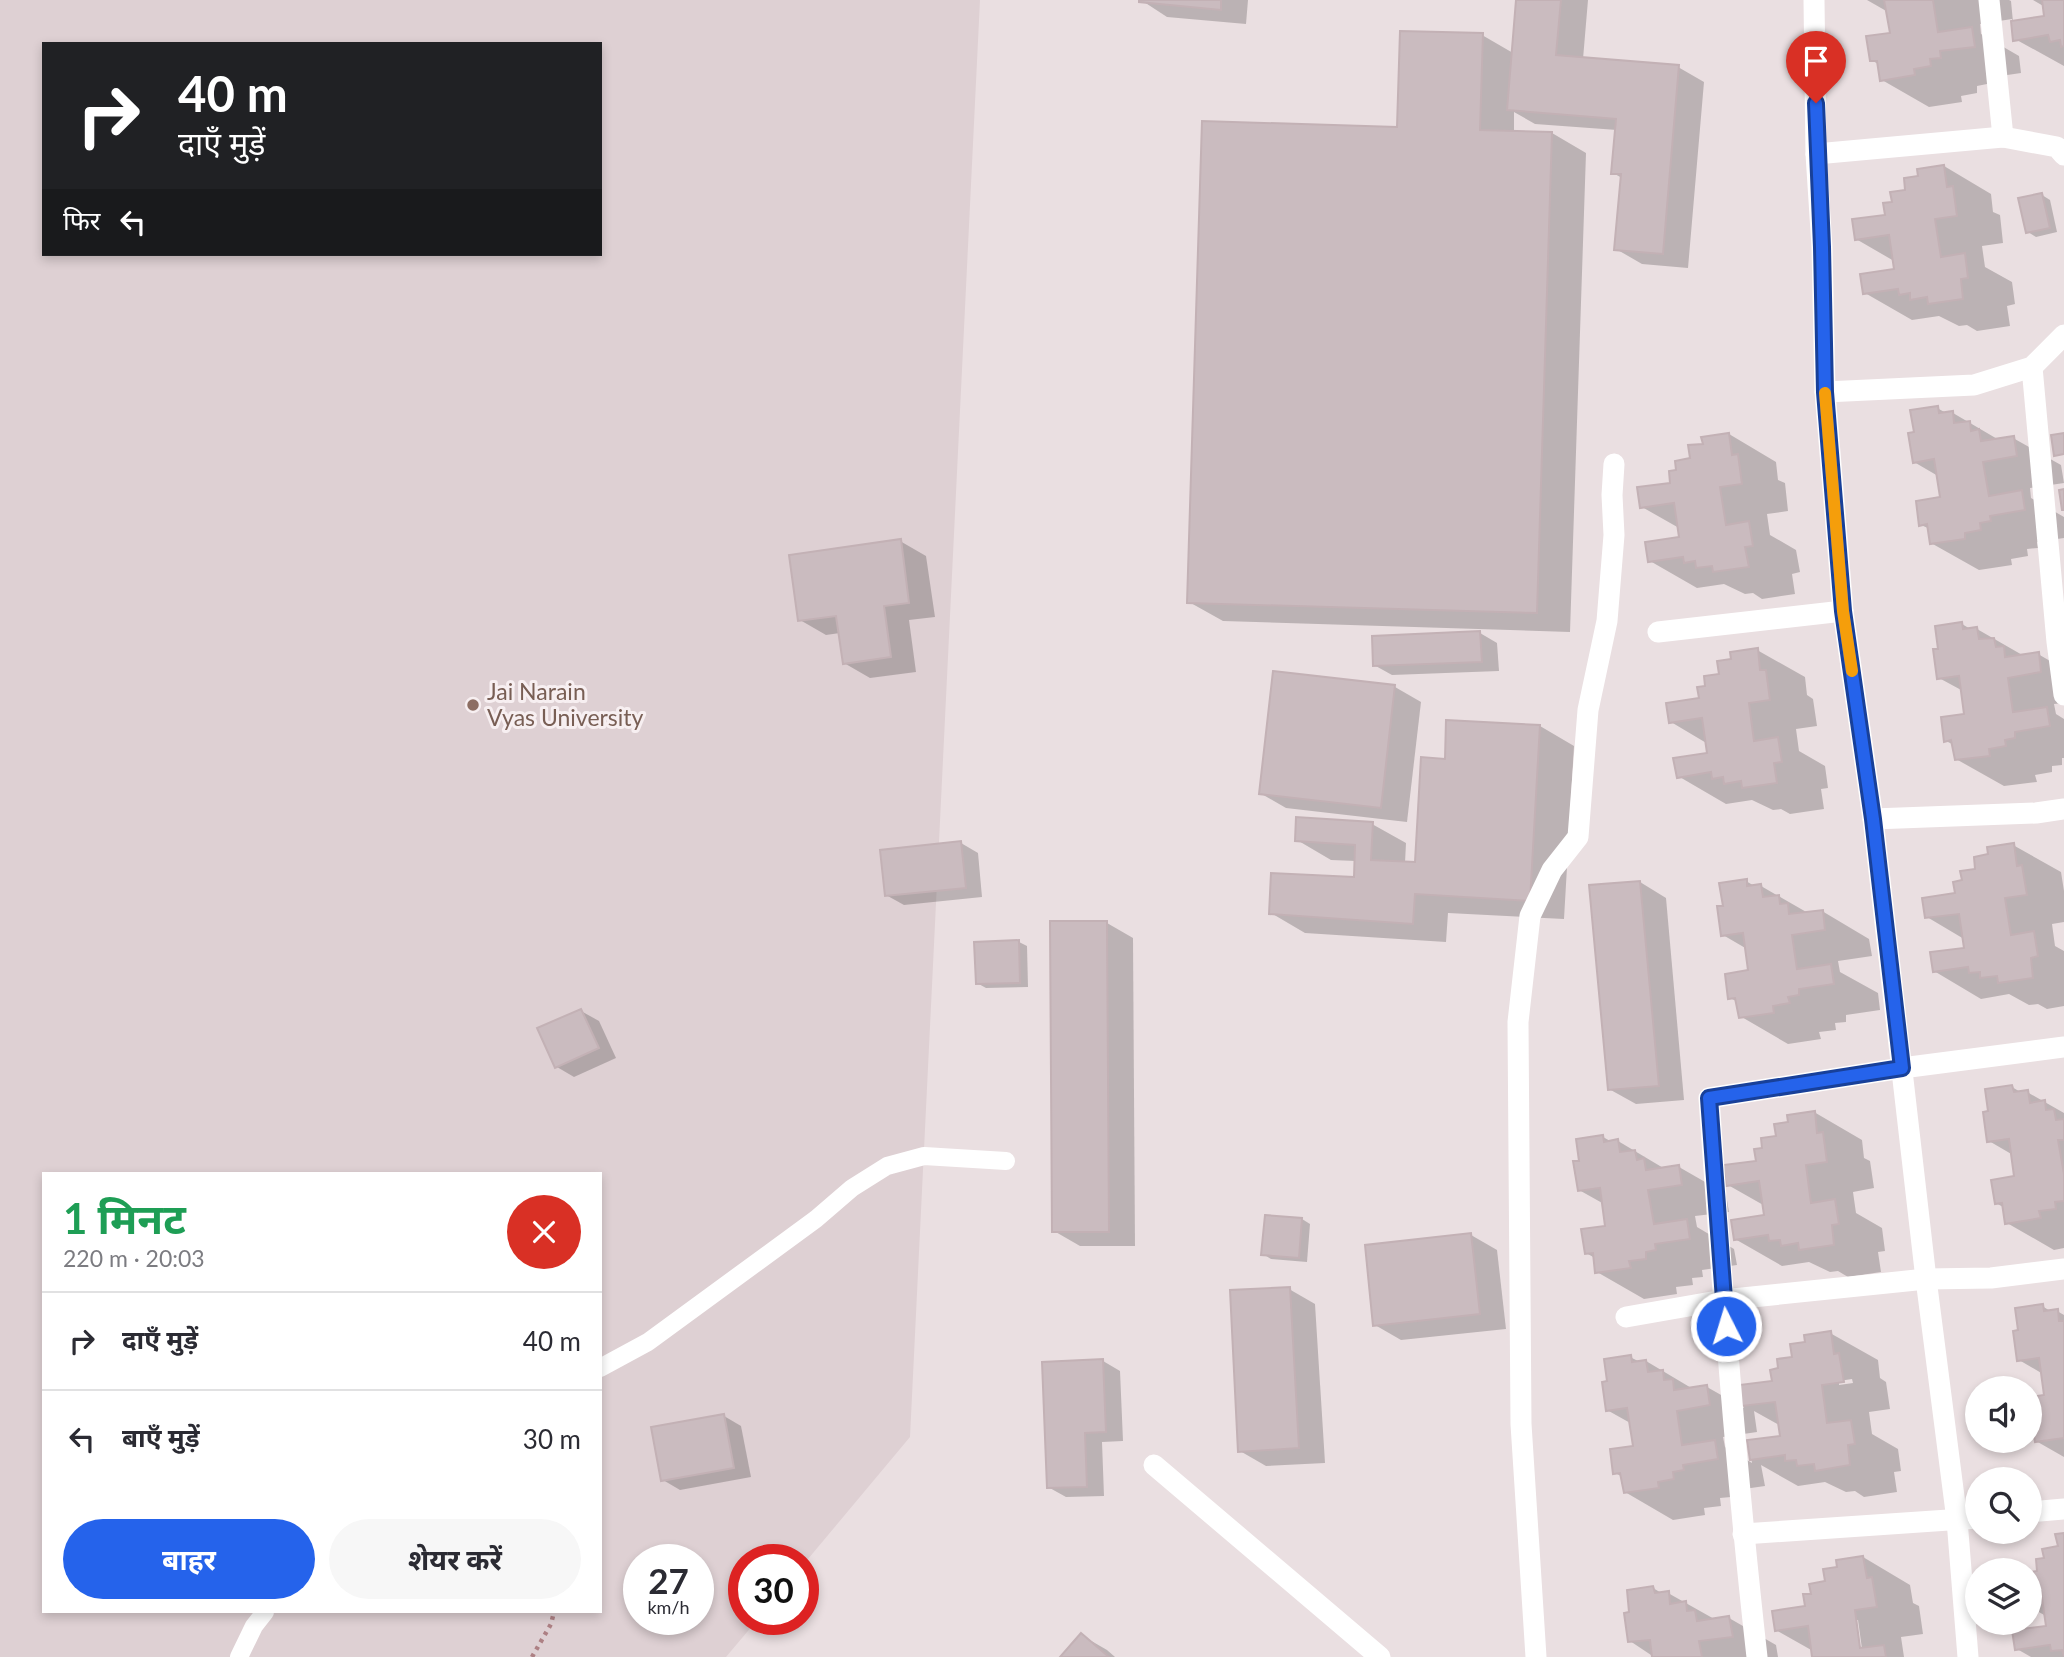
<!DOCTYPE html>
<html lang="hi">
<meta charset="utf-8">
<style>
body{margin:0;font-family:Lato,"Noto Sans Devanagari",sans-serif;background:#f7f7f7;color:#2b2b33;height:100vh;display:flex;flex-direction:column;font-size:26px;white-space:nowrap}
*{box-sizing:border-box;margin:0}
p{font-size:23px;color:#7c7c81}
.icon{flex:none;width:38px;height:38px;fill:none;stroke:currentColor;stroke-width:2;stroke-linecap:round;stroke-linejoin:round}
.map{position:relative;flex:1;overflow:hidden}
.drawer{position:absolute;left:42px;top:1172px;width:560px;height:441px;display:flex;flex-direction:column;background:#fff;border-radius:0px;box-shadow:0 4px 10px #0003}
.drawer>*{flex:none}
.guide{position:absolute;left:42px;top:42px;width:560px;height:214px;border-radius:0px;box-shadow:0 4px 10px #0003;background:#202124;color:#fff;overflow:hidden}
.buttons{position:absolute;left:1965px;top:1376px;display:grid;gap:14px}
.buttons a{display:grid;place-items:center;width:77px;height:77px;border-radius:50%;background:#fff;box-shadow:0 4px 10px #0003;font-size:35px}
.speed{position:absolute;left:623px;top:1544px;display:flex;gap:14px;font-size:35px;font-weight:700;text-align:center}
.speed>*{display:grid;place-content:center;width:91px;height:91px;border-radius:50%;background:#fff;box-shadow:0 4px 10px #0003;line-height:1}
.speed small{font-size:18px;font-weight:400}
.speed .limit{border:10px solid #d22;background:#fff;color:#111}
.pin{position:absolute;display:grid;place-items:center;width:60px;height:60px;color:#fff;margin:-72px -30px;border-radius:50% 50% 50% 0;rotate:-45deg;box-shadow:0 0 7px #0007}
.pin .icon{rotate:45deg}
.me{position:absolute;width:77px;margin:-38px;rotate:355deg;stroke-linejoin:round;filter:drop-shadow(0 0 5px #0008)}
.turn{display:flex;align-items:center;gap:24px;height:147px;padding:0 21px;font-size:32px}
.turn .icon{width:91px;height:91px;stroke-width:2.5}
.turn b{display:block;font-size:49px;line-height:60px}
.then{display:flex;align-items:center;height:66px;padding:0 21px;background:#0003;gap:14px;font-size:26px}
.round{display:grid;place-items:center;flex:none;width:74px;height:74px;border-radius:37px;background:#f7f7f7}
.head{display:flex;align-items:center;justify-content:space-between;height:119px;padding:0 21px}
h1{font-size:42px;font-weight:700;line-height:52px;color:#1e9e55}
.primary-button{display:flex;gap:14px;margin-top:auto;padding:14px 21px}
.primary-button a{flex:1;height:80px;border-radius:42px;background:#2563eb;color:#fff;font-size:28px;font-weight:700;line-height:80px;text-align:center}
.primary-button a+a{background:#f7f7f7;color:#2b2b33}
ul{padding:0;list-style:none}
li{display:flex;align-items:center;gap:21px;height:98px;padding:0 21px;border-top:2px solid #e1e1e2}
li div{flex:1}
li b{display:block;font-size:26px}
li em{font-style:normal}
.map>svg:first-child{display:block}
.built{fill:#ded0d3;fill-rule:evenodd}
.shadow{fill:#0003;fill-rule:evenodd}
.building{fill:#cabbbf;stroke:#c3b1b5;stroke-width:2}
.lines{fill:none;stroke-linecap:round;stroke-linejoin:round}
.path{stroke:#ad8084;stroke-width:4.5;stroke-dasharray:3.5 5;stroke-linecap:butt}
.lane{stroke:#fff;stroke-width:18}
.street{stroke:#fff;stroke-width:21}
.route-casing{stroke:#184099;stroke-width:18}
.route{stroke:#2563eb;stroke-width:12}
.slow{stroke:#f59e0b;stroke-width:12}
.education-dot{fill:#8d6e63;stroke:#f7eff1;stroke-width:2.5}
.labels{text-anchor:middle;stroke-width:6;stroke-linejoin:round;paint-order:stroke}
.education-label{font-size:23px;fill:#785e54;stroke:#f7eff1;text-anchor:start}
</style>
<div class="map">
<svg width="2064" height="1657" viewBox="0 0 2064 1657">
<rect width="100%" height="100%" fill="#eadfe1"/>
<path class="built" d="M0,0H980L910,1437L803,1565V1559H744V1619H758L726,1657H0ZM44,44H600V254H44ZM44,1174H600V1612H44ZM639,1559H698V1619H639Z"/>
<g class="shadow">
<path d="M1141,0H1248L1246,24L1167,17Z"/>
<path d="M1518,0H1588L1583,59L1678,67L1704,82L1688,268L1642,264L1616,249L1622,178L1613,173L1617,130L1535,124L1514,112V132L1552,133L1586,153L1570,632L1223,621L1189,602L1399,129L1482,35L1513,53Z"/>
<path d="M1867,0H2009L2011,1L2013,22L2046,18L2045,7L2033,0H2064V66L2015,39L2012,19L1980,24L1981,34L2019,56L2021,73L1987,78V84L1977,86V93L1961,96L1962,102L1929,107L1882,80L1880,65L1871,60L1892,35L1888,12Z"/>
<path d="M1944,166L1991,194L1993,212L2000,215L2003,243L1982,246L1985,267L2012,282L2015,304L2007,306L2010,326L1977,331L1967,325L1959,326L1939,316L1912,320L1865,293L1896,270L1894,261L1856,239L1887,216L1894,204L1920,177Z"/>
<path d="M2042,195L2050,200L2057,232L2036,237L2028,232Z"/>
<path d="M1937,408L1948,414L1953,413L1999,440L2013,438L2061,465L2064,483L2030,488L2031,498L2064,517V538L2037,542L2038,548L2027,549L2028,556L2011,559L2012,565L1979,570L1931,543L1930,529L1921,525L1941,498L1938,476L1914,462L1916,433Z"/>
<path d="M1729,434L1776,462L1778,480L1785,483L1788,511L1767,514L1770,535L1796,550L1800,572L1792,574L1795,594L1762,599L1753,593L1745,594L1724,584L1697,588L1650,561L1681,539L1679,528L1642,507L1672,484L1678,471L1705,445Z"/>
<path d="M900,541L926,556L935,617L909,620L916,672L870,678L844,663L840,633L826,635L800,620Z"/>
<path d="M1962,624L1972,630L1977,629L2024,656L2038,654L2064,669V703L2054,704L2056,714L2064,719V758H2062V765L2052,766V772L2035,775L2037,782L2004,786L1956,759L1954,745L1946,741L1966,715L1963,691L1939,678L1940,650Z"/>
<path d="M1480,633L1497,643L1499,671L1392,675L1374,665Z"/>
<path d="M1757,650L1805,677L1807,695L1813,699L1817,726L1796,729L1799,751L1825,766L1828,788L1821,789L1824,809L1790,814L1781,809L1773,810L1752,800L1726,804L1678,776L1709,755L1708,744L1671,722L1701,700L1707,687L1733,661Z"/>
<path d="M1274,673L1395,687L1421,702L1407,822L1286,808L1260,793Z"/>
<path d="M1540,726L1574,746L1564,919L1448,913L1446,942L1305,933L1271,913L1355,879L1356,861L1331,860L1297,840L1372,824L1406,843L1405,863L1417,864L1446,760Z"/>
<path d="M961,843L978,853L982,897L904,905L886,895Z"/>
<path d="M2013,845L2061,872L2064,891V922L2052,924L2055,946L2064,951V1006L2047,1009L2038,1004L2029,1005L2009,994L1981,999L1934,971L1966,949L1964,939L1927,917L1957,895L1964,882L1990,856Z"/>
<path d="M1746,881L1756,887L1761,886L1808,913L1822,911L1869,939L1872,956L1838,961L1840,972L1878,993L1880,1010L1846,1015V1022L1835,1023L1836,1030L1819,1032L1821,1039L1788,1044L1740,1016L1738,1002L1730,998L1750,972L1747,949L1723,935L1725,907Z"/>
<path d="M1640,882L1666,898L1684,1100L1636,1104L1609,1089Z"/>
<path d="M1107,923L1133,938L1135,1246H1080L1054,1231Z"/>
<path d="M1019,942L1027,946L1028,987L986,988L977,983Z"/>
<path d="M581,1011L599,1021L616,1058L574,1077L557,1067Z"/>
<path d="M2012,1087L2022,1093L2027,1092L2064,1113V1248L2054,1250L2007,1223L2003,1207L1996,1203L2016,1178L2013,1155L1989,1141L1990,1113Z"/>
<path d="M1814,1112L1862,1140L1864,1158L1870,1161L1874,1188L1853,1192L1856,1213L1882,1228L1885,1251L1878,1252L1881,1272L1848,1277L1838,1271L1830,1272L1809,1262L1782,1266L1735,1239L1766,1216L1765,1206L1728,1185L1758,1162L1764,1150L1778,1138L1790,1123Z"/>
<path d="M1603,1137L1612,1142L1618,1141L1665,1169L1679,1167L1726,1194L1729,1212L1695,1216L1697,1227L1734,1249L1737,1265L1702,1270L1703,1277L1692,1278L1693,1285L1676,1287L1677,1294L1644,1299L1597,1272L1595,1258L1586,1253L1607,1227L1604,1204L1579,1190L1581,1163Z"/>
<path d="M1302,1219L1310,1224L1307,1262L1271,1259L1263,1254Z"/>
<path d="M1471,1235L1497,1250L1506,1329L1401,1340L1375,1325Z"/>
<path d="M1289,1289L1315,1304L1325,1463L1266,1466L1240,1451Z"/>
<path d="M2042,1306L2052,1312L2057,1311L2064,1315V1457L2036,1441L2035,1427L2030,1425V1399L2046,1396L2043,1374L2019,1360L2020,1331Z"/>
<path d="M1830,1333L1878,1360L1880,1378L1886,1382L1890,1409L1869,1412L1872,1434L1898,1449L1901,1471L1894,1472L1897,1492L1864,1497L1855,1491L1846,1492L1825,1482L1798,1486L1761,1465L1765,1486L1730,1491L1731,1497L1720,1498L1721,1506L1704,1508L1705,1515L1673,1520L1625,1492L1623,1477L1615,1473L1635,1447L1632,1424L1607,1410L1609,1382L1630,1357L1640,1362L1646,1361L1693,1389L1707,1387L1744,1408L1741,1387L1774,1382L1780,1370L1794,1358L1807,1343ZM1852,1379L1853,1383L1839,1385V1381ZM1754,1411L1781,1426L1782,1437L1749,1442L1752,1463L1725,1447L1723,1437L1757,1432Z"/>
<path d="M1103,1361L1120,1371L1123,1441L1102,1442L1104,1496L1066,1497L1048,1487Z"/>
<path d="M724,1416L741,1426L751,1477L680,1490L663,1480Z"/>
<path d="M2064,1535V1657H2031L2017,1649L2048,1627L2046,1616L2030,1607V1574L2039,1572L2046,1559L2060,1548Z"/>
<path d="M1863,1557L1910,1585L1913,1603L1919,1606L1923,1634L1901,1637L1904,1657H1814L1813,1651L1776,1630L1806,1607L1813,1595L1839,1568ZM1854,1620H1858L1863,1656L1859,1657Z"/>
<path d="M1653,1588L1663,1594L1668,1593L1716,1620L1729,1618L1776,1645L1778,1657H1654L1630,1641L1631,1614Z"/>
<path d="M1081,1635L1107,1650L1115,1657H1062Z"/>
</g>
<g class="building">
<path d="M1139,0H1221V10L1139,2Z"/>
<path d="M1516,0H1561L1556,55L1679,65L1663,254L1614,250L1621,174H1611L1616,119L1507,110Z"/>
<path d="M1884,0H1933L1938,32L1972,27L1975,47L1940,51L1941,58L1930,59L1931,66L1914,69L1915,75L1880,81L1877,61H1870L1866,36L1890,33Z"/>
<path d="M2042,0H2064V46L2061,47L2060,40L2050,42L2048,35L2013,41L2011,21L2044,16Z"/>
<path d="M1400,31L1483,33L1480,130L1552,132L1537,613L1187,603L1202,121L1397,127Z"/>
<path d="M1944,165L1947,187L1953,186L1957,216L1935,219L1941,257L1965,253L1968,278L1961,279L1963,299L1928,304L1927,297L1910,300V293L1899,295L1898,289L1863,294L1860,274L1894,269L1889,235L1855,240L1852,219L1885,215L1883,203L1892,202L1890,192L1905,190L1904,178L1918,176L1917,169Z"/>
<path d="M2042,193L2050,228L2026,233L2018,198Z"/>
<path d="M1938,406L1939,413L1953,411L1954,423L1970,421L1971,431L1979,429L1981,441L2014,436L2017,456L1983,462L1989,496L2022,490L2025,510L1990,516L1991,521L1980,523L1981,530L1965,533V539L1930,544L1927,524L1919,526L1916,501L1940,497L1934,459L1913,463L1908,433L1914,432L1910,410Z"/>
<path d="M1729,433L1732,455L1738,454L1742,484L1720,487L1726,525L1749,521L1753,546L1745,547L1749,567L1713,572L1712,566L1696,568L1695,561L1684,563L1683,557L1648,562L1645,542L1679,537L1674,503L1640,508L1637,487L1670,483L1669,471L1676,470L1675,461L1690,458L1688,445L1703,444L1701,437Z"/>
<path d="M2064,433V454L2054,456L2051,435Z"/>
<path d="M2064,489V510H2062L2059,490Z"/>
<path d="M901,539L909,603L884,606L891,657L843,664L836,616L798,621L789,555Z"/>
<path d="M1962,622L1963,629L1977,627L1979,639L1994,638L1996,647L2004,646L2005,657L2039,652L2041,672L2008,678L2013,712L2047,707L2050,726L2015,732V738L2005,740L2006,746L1989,749L1990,756L1955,760L1951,740L1944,742L1941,717L1964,714L1959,676L1937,679L1933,649H1938L1935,626Z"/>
<path d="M1480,631L1482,662L1373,666L1372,636Z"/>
<path d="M1758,648L1760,670H1766L1770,700L1749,703L1754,741L1778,737L1782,762L1774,763L1777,783L1742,788L1741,781L1724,784L1723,777L1712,779L1711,772L1677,778L1673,758L1707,753L1702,718L1669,723L1666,703L1699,698L1697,687L1705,686L1704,676L1719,674L1717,661L1731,659L1730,652Z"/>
<path d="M1273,671L1395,685L1381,808L1259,794Z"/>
<path d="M1446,720L1540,725L1530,901L1415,894L1413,924L1269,914L1271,873L1354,877L1355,845L1295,841L1296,817L1373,822L1371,860L1415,862L1421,757L1445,759Z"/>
<path d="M961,841L966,888L885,896L880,850Z"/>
<path d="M2014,843L2017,866L2022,865L2027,895L2005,898L2011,935L2034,931L2038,956L2031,958L2033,978L1998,983L1997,976L1980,978V972L1969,973L1968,967L1933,972L1930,952L1964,948L1959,914L1925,918L1922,898L1955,893L1953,882L1962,880L1960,871L1975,869L1974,857L1988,854L1987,847Z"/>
<path d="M1747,879V886L1761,884L1763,897L1779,895L1780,904L1788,903L1789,914L1823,910L1825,930L1792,935L1797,969L1831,964L1834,984L1799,989V995L1788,997L1790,1003L1773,1006L1774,1013L1739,1018L1735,998L1728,999L1725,974L1748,970L1743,933L1721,936L1717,906H1723L1719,883Z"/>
<path d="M1640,881L1659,1086L1608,1090L1589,885Z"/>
<path d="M1050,921H1107L1109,1232H1052Z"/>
<path d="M1019,940L1020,983L976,984L974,942Z"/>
<path d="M581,1009L599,1048L555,1068L537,1028Z"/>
<path d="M2012,1085L2014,1092L2028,1090L2030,1103L2045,1100L2046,1110L2054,1109L2056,1120L2064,1119V1140H2058L2064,1174V1201L2055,1202L2056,1209L2039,1211L2041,1218L2005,1224L2002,1203L1995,1204L1991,1180L2014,1176L2009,1139L1987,1142L1983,1112L1988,1111L1985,1089Z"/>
<path d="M1815,1111L1817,1133L1823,1132L1827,1162L1806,1165L1811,1203L1835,1199L1839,1224L1832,1225L1834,1245L1799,1250L1798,1243L1781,1246L1780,1240L1769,1241L1768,1235L1734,1240L1731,1220L1764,1215L1759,1181L1726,1186L1723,1165L1756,1161L1754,1149L1762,1148L1761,1138L1776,1136L1774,1124L1788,1122L1787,1115Z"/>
<path d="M1603,1135L1604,1142L1618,1139L1620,1152L1635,1150L1637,1160L1644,1158L1646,1170L1679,1165L1682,1185L1648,1190L1654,1224L1687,1219L1690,1239L1655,1244L1656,1250L1646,1252V1259L1629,1261L1631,1268L1595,1273L1593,1253L1585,1254L1581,1229L1605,1226L1600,1188L1578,1191L1573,1161H1579L1576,1139Z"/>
<path d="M1265,1215L1302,1218L1299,1258L1261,1255Z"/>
<path d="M1471,1233L1480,1314L1373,1326L1365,1245Z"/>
<path d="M1290,1287L1299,1448L1238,1452L1230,1290Z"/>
<path d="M2043,1304L2044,1311L2058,1309L2059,1321H2064V1438L2035,1442L2032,1422L2030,1423V1397L2044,1395L2039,1358L2017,1361L2013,1331L2018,1330L2015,1308Z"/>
<path d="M1831,1331L1834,1354L1839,1353L1844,1382L1822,1385L1827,1423L1851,1420L1855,1444L1848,1445L1850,1465L1815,1471L1814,1464L1797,1466L1796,1460L1785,1461V1455L1750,1460L1747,1440L1780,1436L1775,1402L1742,1406L1739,1385L1772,1381L1770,1370L1778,1368L1777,1359L1792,1357L1790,1344L1805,1342L1804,1335Z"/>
<path d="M1631,1355L1632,1362L1646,1360L1648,1372L1663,1370L1664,1380L1673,1379L1674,1390L1707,1385L1710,1405L1677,1411L1682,1445L1715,1440L1718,1459L1683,1465L1684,1470L1673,1472L1674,1479L1658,1482L1659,1488L1624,1493L1620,1473L1613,1474L1610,1449L1633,1446L1627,1408L1606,1411L1602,1382L1607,1381L1604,1359Z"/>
<path d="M1103,1359L1106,1432L1085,1433L1087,1487L1047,1488L1042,1362Z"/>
<path d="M724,1414L734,1468L661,1481L651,1427Z"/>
<path d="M2064,1533V1656L2062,1650L2051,1651L2050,1645L2015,1650L2012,1630L2046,1626L2041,1591L2030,1592V1572L2037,1571L2036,1559L2044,1558L2042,1549L2058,1546L2055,1534Z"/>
<path d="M1863,1556L1867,1578L1872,1577L1877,1607L1855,1610L1860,1648L1884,1645L1886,1657H1812L1808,1626L1775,1631L1772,1611L1805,1606L1803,1594H1811L1809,1584L1825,1581L1823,1569L1837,1567L1836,1560Z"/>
<path d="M1653,1586L1655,1593L1669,1591L1670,1604L1686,1601L1687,1611L1695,1610L1697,1621L1729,1616L1733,1637L1699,1641L1702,1657H1652L1650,1640L1628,1642L1624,1613L1629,1612L1627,1590Z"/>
<path d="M1081,1633L1109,1657H1060Z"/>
</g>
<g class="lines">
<path class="path" d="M532,1657L551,1624L554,1612"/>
<g class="lane">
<path d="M600,1368L648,1342L816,1219L852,1188L887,1166L924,1156L1006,1161"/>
<path d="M239,1657L254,1626L265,1612"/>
</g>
<g class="street">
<path d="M1814,0L1816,154L1822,247L1825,392L1843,611L1873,819L1926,1279L1957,1520L1968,1657"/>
<path d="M1989,0L2003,137"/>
<path d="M1816,154L2003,137L2057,147L2064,155"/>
<path d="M2032,367L2057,642L2064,695"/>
<path d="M1825,392L1974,385L2032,367L2064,335"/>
<path d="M1658,632L1843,611"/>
<path d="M1873,819L2036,813L2064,809"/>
<path d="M1626,1317L1723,1300L1926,1279L1991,1278L2064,1269"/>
<path d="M1154,1465L1380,1657"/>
<path d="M2030,1512L2064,1509"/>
<path d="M1743,1534L1978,1518"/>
<path d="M1536,1657L1521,1424L1518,1022L1530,916L1552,870L1578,837L1588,710L1607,621L1614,535L1612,495L1614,464"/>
<path d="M1757,1657C1736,1471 1722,1285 1709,1098L1902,1068L2064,1047"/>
</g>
</g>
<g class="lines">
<g class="route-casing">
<path id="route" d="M1726,1326L1709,1098L1902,1068L1873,819L1843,611L1825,392L1822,247L1816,103"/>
</g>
<use href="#route" class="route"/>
<path class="slow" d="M1825,393L1843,611L1852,671"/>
</g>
<circle class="education-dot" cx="473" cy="705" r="7"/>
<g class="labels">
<g class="education-label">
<text x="487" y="700">Jai Narain<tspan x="487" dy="26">Vyas University</tspan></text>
</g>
</g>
</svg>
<div class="buttons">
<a><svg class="icon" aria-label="sound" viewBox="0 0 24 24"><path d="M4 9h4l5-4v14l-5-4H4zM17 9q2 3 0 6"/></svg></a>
<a><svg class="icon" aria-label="search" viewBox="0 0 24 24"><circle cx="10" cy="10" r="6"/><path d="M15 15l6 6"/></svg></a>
<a><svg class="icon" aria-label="layers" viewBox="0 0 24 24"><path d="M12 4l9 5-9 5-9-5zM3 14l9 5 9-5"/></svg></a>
</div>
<div class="speed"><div>27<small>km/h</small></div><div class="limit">30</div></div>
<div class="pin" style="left:1816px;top:103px;background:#d93025"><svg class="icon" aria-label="arrive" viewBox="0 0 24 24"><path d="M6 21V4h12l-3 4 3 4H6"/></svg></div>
<svg class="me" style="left:1726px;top:1326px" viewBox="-20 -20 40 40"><circle r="17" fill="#2563eb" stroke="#fff" stroke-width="3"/><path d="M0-11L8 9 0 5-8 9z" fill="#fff"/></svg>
<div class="guide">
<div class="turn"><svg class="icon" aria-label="right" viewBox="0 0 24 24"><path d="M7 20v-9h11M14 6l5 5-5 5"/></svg><div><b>40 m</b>दाएँ मुड़ें</div></div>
<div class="then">फिर<svg class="icon" aria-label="left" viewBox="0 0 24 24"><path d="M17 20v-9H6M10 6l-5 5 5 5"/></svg></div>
</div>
<section class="drawer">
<div class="head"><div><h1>1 मिनट</h1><p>220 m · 20:03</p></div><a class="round" style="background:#d93025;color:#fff"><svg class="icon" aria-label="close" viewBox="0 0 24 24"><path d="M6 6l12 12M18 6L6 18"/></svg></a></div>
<ul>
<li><svg class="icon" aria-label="right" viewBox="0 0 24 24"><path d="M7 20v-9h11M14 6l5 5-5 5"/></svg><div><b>दाएँ मुड़ें</b></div><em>40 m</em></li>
<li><svg class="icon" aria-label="left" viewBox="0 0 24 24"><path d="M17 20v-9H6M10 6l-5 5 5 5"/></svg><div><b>बाएँ मुड़ें</b></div><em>30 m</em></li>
</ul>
<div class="primary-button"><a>बाहर</a><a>शेयर करें</a></div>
</section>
</div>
